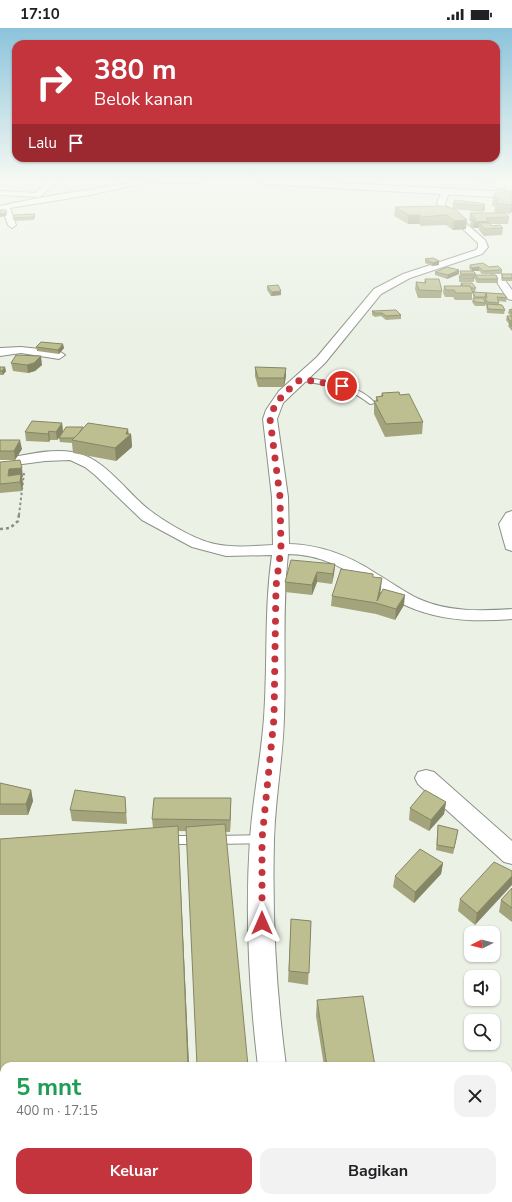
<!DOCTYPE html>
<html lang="id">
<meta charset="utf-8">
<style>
body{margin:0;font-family:"Nunito Sans",sans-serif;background:#f2f2f2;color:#202124;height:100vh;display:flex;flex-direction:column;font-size:15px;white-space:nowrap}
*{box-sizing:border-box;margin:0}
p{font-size:13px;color:#757577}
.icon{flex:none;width:22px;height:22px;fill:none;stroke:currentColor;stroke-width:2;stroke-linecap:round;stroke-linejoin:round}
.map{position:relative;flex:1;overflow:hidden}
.sheet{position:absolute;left:0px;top:1034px;width:512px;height:140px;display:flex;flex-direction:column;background:#fff;border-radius:12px 12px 0 0;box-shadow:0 1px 3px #0004}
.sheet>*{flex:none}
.guide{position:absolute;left:12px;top:12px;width:488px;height:122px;border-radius:12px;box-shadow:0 1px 3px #0004;background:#c4343c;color:#fff;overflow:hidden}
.needle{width:26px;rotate:264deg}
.fabs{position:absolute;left:464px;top:898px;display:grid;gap:8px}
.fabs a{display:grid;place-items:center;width:36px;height:36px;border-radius:8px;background:#fff;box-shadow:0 1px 3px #0004;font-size:20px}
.pin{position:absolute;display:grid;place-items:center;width:34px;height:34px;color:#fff;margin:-17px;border:2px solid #fff;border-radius:50%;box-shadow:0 1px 4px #0007}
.me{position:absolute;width:44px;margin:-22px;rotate:0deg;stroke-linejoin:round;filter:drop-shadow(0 0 3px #0008)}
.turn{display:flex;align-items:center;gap:14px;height:84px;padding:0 16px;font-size:18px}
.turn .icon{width:52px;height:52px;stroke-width:2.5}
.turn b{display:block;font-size:28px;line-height:34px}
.then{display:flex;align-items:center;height:38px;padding:0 16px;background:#0003;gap:8px;font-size:15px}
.round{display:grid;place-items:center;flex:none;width:42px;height:42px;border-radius:12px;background:#f2f2f2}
.overview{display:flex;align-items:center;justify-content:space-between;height:68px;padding:0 16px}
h1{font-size:24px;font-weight:700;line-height:30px;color:#1e9e55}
.button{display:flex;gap:8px;margin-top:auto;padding:8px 16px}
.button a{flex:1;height:46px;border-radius:12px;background:#c4343c;color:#fff;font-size:16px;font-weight:700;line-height:46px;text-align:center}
.button a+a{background:#f2f2f2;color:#202124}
.status{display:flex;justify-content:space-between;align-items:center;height:28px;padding:0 20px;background:#fff;direction:ltr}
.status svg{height:11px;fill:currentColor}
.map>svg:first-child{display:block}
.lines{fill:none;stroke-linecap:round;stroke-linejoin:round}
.service-casing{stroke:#8b9186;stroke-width:2}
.minor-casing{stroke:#8b9186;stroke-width:2}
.tertiary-casing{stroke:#8b9186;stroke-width:2}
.path-far1{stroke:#8b9087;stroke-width:2;stroke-dasharray:2.5 2.5;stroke-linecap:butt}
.path{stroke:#8b9087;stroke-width:2.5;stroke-dasharray:3 3;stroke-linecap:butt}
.service{fill:#fff;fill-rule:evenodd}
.minor{fill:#fff;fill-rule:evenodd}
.tertiary{fill:#fff;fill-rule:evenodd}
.wall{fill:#a3a47c}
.shaded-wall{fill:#858665}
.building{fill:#bebf90;stroke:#858665;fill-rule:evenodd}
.route{stroke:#c4343c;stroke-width:7;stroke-dasharray:0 12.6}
</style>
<div class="status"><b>17:10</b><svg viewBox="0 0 49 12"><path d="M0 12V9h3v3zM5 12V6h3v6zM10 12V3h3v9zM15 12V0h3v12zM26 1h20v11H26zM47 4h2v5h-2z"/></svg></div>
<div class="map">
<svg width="512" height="1174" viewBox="0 0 512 1174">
<rect width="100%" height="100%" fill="#ebf1e5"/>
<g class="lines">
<g class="service-casing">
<g id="service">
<path d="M301,349C326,353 357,355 375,375L370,376C347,357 326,358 299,352V350Z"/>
<path d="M262,807L266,808L268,811L266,814L262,815L215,816L211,815L209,812L211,809L215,808Z"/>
<path d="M167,808H198L202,809L204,812L202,815L198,816H167L163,815L161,812L163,809Z"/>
</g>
</g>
<g class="minor-casing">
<g id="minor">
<path d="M50,153H58L40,169L0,167V163L34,165Z"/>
<path d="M139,153H152L90,167L10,180L16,197L12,200L8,197L3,182H0V178C46,167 93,162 139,153Z"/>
<path d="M156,153H202L198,155H160Z"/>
<path d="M443,161L450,163L445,175L446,178L485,212L488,219L482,226L410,250L381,266L325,335L283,375L277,391L288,469L289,516C322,517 350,528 377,546C391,554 404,564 419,571C448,584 481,583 512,581V591C477,594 440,593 407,578C362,559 342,527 288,526C282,580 286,635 284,689C283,730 275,771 274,812C272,888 276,963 286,1038H258C249,963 245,886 250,811C253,770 261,730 264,690C268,635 264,581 272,527L226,528L192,519L142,492L95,447L85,439L70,432L45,433L0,439V431C23,428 49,420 72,424C100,428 120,455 139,473C155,489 194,512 215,516C234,520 254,518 273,517L272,469L263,391L266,382L279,363L317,329L374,261L403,246L476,222L478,219V215L439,179L437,175Z"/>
<path d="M497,244L500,245L512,262V272L508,271L492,247Z"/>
<path d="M21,319L59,323L65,327L59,331L21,325L0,328V320Z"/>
<path d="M512,483V523L506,521L499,496L506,485Z"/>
<path d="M426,742L434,744L512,813V836L504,834L418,756L415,750L418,744Z"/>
<path d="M290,1170H322L323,1174H291Z"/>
</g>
</g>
<g class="tertiary-casing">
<path id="tertiary" d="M259,153H307L512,164V170L264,156Z"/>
</g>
<path class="path-far1" d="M19,487L24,445"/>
<path class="path" d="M0,501L10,500L18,493L19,486"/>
<use href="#service" class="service"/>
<use href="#minor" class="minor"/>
<use href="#tertiary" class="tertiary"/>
</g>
<g class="wall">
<path d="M470,153H499L496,155H488L489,153L488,155Z"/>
<path d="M506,163H512V183L510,186L505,185L509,189L508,196H490L492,198L503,200L502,207L484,208L479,202V200H473L470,198L471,193L469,192L470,185H500L494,184L495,178H492L493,169Z"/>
<path d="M453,175L485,176V182L482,184L452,181Z"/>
<path d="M445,178L466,201L453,202L446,197L421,198L419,196H408L394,188L395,179Z"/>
<path d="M35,189L33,192L14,193L13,190Z"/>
<path d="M425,231L439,237L432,238L425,235Z"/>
<path d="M470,237L489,239L502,242V246H482L479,243H473L476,247L498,251V255H477L474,250V254H459V248H460V243H471L469,240Z"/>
<path d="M459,242V246L447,251L435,247V244Z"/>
<path d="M502,246H512V253H502L501,250Z"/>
<path d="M425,251L442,263L441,270H418L415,261L416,254L424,255Z"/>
<path d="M461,255H472L476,260L475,264L504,266L507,270L506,274L498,273L499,276L502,277L505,282L504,286L487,285L486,276L485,278H475L472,274L473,270H474L473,268V264H472V272H455L453,269H445L443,265L444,258H460Z"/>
<path d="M267,258L281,267L271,268L267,262Z"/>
<path d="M512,281V303L508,298L509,296L506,292L507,288H511L508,285L509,282Z"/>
<path d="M372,283L401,287V291L386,292L381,288L375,289L372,287Z"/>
<path d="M36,319L64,320L59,326L37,323Z"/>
<path d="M11,335L42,337L35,343L28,345L13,343Z"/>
<path d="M0,339L6,343L3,347H0Z"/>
<path d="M255,339L286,348L284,359H258L255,348Z"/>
<path d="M382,365L400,367L423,394L422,406L385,409L374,386V373H376V369L381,368Z"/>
<path d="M62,395L63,404L83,401L131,406L132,419L116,433L73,425L72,415L60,414L59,410L57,412H50L49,414L26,413L25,404Z"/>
<path d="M0,412L22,421L15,432H0Z"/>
<path d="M0,434L23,449H22L23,456L22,463L0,465Z"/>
<path d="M335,536L334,546L332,556L317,554L312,567L285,564V554Z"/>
<path d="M373,549L381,560L379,568L404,577L395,592L376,586L331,578L332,568Z"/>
<path d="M0,755L31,762L33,773L28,787H0Z"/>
<path d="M125,769L127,796L72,793L70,782Z"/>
<path d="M231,770L230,804L178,803L189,1038H4V1099H0V811L153,800L152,791Z"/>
<path d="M446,774L444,786L429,803L409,792L410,780Z"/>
<path d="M438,797L458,802L453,826L436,822Z"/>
<path d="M443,835L441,846L414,875L393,859L395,848Z"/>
<path d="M512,843L475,897L458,883L460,871Z"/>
<path d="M512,860V894L499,884L501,872Z"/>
<path d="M291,891L311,893L308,957L288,954Z"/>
<path d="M317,972L375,1038H324L316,988Z"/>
<path d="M4,1109V1160L0,1161V1110Z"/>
</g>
<g class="shaded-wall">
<path d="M512,175V183L510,186L511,177Z"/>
<path d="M485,176V182L482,184L483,178Z"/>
<path d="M6,182L7,185L6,188L0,189V186Z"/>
<path d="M35,186V189L33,192V189Z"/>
<path d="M408,187H420L419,196H408Z"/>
<path d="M467,192L466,201L453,202L454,193Z"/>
<path d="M489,193L488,199L479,195V200H473L474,194Z"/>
<path d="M439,233V237L432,238L433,235Z"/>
<path d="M479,239V243H472V240Z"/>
<path d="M459,242V246L447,251L448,247Z"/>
<path d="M281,263V267L271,268L272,264Z"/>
<path d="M63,316L64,320L59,326L58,322Z"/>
<path d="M41,328L42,337L35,343L28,345L27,337Z"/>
<path d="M5,339L6,343L3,347L2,343Z"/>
<path d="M286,340V348L284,359V350Z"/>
<path d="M62,395L63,404L57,412L56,404Z"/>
<path d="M128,401L129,408L131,406L132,419L116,433L115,420Z"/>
<path d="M49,403L50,412L49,414L48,406Z"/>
<path d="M20,412L22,421L15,432L14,423Z"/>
<path d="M22,440L23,449H22L23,456L22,463L20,454L8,448L9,441Z"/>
<path d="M335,536L334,546L332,556L333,546Z"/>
<path d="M317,544V554L312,567V557Z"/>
<path d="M382,550L381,560L378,576L377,573Z"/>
<path d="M405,567L404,577L395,592L396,581Z"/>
<path d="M31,762L33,773L28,787L26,776Z"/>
<path d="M231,770V781L230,804V792Z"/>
<path d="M446,774L444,786L429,803L431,792Z"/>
<path d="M178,798L179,819L189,1038H188Z"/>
<path d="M458,802L457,808L453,826L454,820Z"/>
<path d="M443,835L441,846L414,875L415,864Z"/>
<path d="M512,848V857L475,897L477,885Z"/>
</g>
<g class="building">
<path d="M497,161H506L503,165L507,163H512V175L511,177L496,175L500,170L493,169Z"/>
<path d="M455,172L485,176L483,178L453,175Z"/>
<path d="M445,178L456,182L467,192L454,193L447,187L422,189L420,187H408L395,179Z"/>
<path d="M0,182H6V185L0,186Z"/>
<path d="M470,185H505L509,189L486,190L489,193L474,194L471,192H476Z"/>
<path d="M35,186L33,189L13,190L14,187Z"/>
<path d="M479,195H489L492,198L500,197L503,200L485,201Z"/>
<path d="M433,230L439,233L433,235L425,231Z"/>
<path d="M483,235L489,239L498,238L502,242L483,243L479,239L472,240L470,237Z"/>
<path d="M447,239L459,242L448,247L435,244Z"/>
<path d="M460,243H473L476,246H461Z"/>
<path d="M502,246H512V250H503Z"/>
<path d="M475,247H496L498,251H478Z"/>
<path d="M459,248H473L474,250H460Z"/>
<path d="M425,251H439L442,263L419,262L416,254L426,255Z"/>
<path d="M461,255H472L476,260H471L470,258H463Z"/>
<path d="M278,257L281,263L272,264L267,258Z"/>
<path d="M444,258H470L473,265H456L454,262H446Z"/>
<path d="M473,264L504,266L507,270L497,269L499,275L487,274L485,269H475ZM486,265L487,270L485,269Z"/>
<path d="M473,270H483L486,275L475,274Z"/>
<path d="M487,276L502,277L505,282L488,281Z"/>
<path d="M512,281V285L509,282Z"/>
<path d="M396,282L401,287L386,288L382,285H375L372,283Z"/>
<path d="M507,288H512V293H510Z"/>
<path d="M509,295H512V298Z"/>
<path d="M41,314L63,316L58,322L36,319Z"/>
<path d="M16,327L41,328L34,335L27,337L11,335Z"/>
<path d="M0,339H5L2,343H0Z"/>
<path d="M255,339L286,340L284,350H258Z"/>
<path d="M399,364L400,367L409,366L423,394L386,396L374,373H378L376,369L383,368L382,365Z"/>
<path d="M32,393L62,395L56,404L49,403L48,406L25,404Z"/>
<path d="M88,395L128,401L126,406H131L115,420L72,412Z"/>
<path d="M66,399H83L79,405L74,410H59Z"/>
<path d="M0,412H20L14,423H0Z"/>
<path d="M20,432L22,440L9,441L8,448L21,446L20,454L0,456V434Z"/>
<path d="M291,532L335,536L333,546L317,544L312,557L285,554Z"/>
<path d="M341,541L373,546V549L382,550L377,573L383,561L405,567L396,581L376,575L332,568Z"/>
<path d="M0,755L31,762L26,776H0Z"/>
<path d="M75,762L125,769L126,785L70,782Z"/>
<path d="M425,762L446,774L431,792L410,780Z"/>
<path d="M154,770H231L230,792L152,791Z"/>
<path d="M225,796L248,1038H197L186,799Z"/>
<path d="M438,797L458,802L454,820L437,817Z"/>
<path d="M178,798L188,1038H4V1078H0V811Z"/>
<path d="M420,821L443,835L415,864L395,848Z"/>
<path d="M494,834L512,843V848L477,885L460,871Z"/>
<path d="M512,860V880L501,872Z"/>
<path d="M291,891L311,893L309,945L289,943Z"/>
<path d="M363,968L375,1038H327L317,972Z"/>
<path d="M4,1109V1143L0,1144V1110Z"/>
</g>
<linearGradient id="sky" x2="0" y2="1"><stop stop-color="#8cc3db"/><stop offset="0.48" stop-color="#f6f9f3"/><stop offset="1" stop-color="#f6f9f3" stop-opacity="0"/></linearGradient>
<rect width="512" height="317" fill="url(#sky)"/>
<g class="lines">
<path class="route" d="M262,895V811L274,690L276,558L281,520L280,469L270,391C274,373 287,363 301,351L342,358"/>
</g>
</svg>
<div class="fabs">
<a><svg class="needle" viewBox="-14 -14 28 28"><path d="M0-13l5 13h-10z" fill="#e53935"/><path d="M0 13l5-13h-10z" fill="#757577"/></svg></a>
<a><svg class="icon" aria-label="sound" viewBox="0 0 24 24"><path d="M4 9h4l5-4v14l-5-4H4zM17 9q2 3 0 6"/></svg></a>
<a><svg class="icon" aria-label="search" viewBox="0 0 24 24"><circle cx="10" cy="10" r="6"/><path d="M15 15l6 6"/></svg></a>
</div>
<div class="pin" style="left:342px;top:358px;background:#d93025"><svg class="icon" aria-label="arrive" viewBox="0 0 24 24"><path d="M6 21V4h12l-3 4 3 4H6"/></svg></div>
<svg class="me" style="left:262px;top:895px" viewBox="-20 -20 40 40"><path d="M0-17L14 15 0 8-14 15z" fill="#c4343c" stroke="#fff" stroke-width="4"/></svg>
<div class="guide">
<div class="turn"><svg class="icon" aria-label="right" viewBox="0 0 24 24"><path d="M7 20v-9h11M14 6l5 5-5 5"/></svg><div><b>380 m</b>Belok kanan</div></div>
<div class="then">Lalu<svg class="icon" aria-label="arrive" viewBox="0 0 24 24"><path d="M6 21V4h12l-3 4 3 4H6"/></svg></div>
</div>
<section class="sheet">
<div class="overview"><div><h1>5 mnt</h1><p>400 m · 17:15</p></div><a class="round"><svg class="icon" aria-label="close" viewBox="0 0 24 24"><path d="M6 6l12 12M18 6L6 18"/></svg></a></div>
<div class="button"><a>Keluar</a><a>Bagikan</a></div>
</section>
</div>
